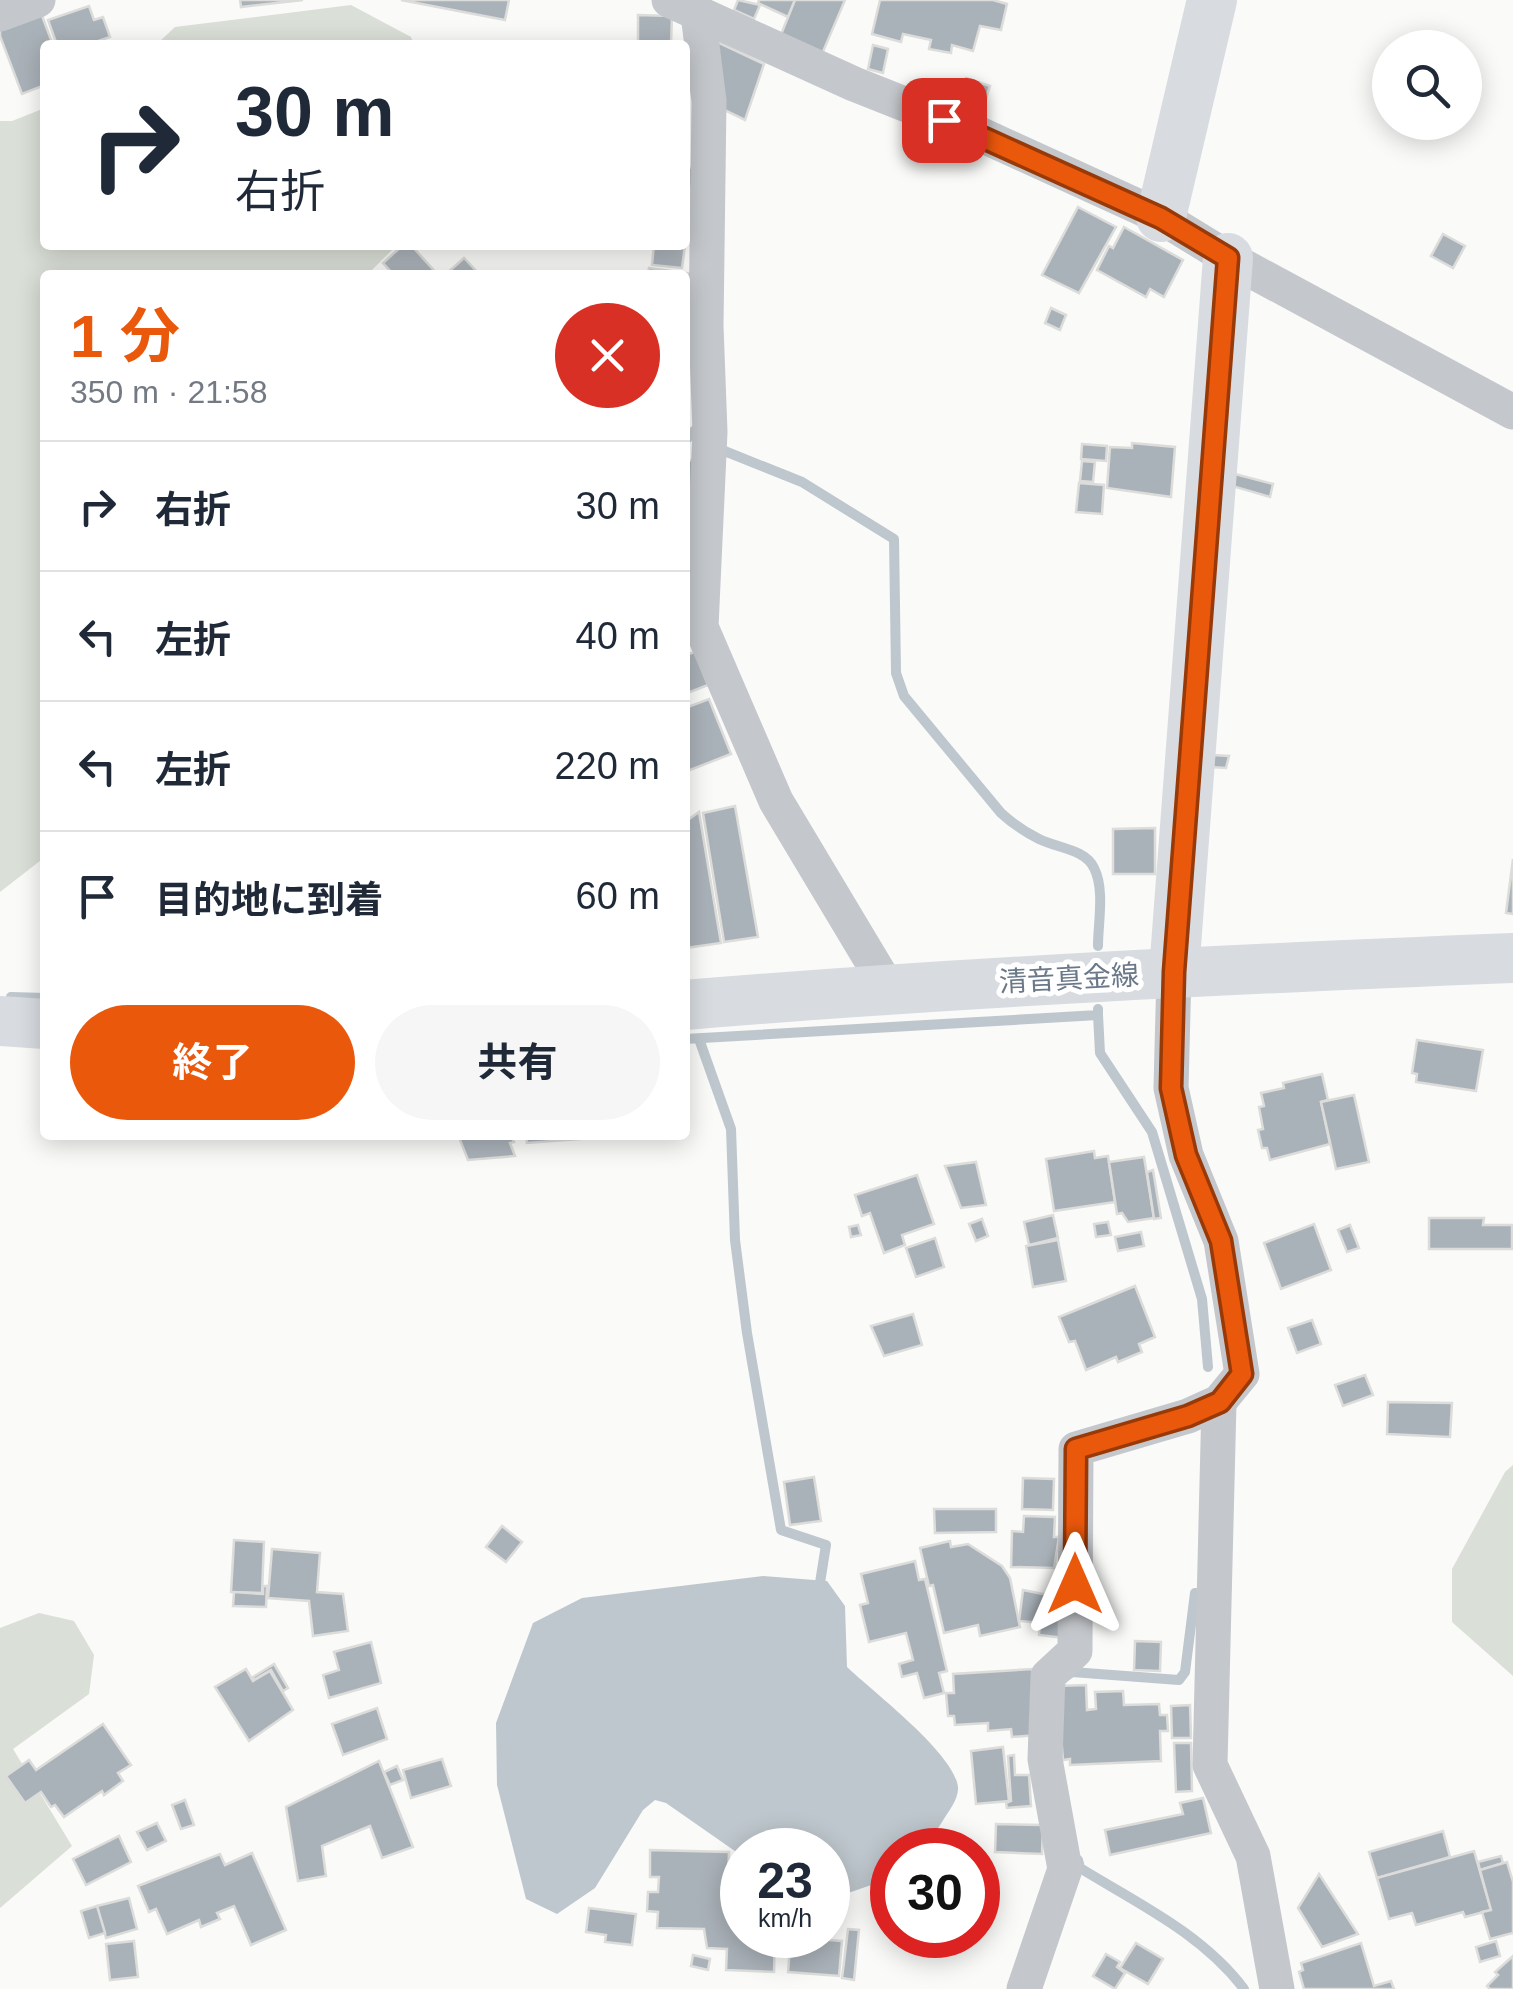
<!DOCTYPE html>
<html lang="ja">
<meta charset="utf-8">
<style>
body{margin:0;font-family:Arial,"Noto Sans JP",sans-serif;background:#f6f6f7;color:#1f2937;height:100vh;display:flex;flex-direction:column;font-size:38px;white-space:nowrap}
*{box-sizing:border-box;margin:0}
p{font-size:32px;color:#747a83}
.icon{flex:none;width:55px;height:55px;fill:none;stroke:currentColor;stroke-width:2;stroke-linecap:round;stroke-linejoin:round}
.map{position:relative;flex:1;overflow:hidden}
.drawer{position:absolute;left:40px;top:270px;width:650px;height:870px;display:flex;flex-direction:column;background:#fff;border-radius:10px;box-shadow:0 5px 25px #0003}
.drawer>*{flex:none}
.hud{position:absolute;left:40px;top:40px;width:650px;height:210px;border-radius:10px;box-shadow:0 5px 25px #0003;background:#fff;color:#1f2937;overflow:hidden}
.controls{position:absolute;left:1372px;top:30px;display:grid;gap:20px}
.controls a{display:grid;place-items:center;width:110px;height:110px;border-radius:50%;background:#fff;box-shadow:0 5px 25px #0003;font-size:50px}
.speed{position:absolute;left:720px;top:1828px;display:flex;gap:20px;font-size:50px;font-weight:700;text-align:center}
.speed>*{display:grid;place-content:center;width:130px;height:130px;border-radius:50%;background:#fff;box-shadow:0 5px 25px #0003;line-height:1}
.speed small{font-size:25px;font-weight:400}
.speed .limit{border:15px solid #d22;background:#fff;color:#111}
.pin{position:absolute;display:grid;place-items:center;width:85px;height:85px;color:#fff;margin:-42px;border-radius:20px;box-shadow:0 5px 15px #0006}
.me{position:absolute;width:110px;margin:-55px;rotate:0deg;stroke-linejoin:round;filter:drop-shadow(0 0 8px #0008)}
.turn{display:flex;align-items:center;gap:35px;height:210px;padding:0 30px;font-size:45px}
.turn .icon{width:130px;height:130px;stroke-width:2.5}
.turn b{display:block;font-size:70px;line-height:85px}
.round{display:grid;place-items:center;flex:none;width:105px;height:105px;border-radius:52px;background:#f6f6f7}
.headline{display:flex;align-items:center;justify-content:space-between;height:170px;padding:0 30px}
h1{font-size:60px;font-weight:700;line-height:75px;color:#ea580c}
.button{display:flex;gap:20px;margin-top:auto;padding:20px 30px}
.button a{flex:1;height:115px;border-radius:60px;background:#ea580c;color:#fff;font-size:40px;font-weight:700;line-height:115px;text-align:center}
.button a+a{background:#f6f6f7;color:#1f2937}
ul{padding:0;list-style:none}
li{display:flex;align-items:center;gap:30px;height:130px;padding:0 30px;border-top:2px solid #e0e1e3}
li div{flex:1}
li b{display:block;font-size:38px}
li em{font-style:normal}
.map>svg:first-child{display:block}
.green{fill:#dadfd7}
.water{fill:#bec7cd}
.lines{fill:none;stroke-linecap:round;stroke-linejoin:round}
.stream{stroke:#bec7cd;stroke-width:10}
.building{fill:#aab2b9;stroke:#dcdcda;stroke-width:2.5}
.street{stroke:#c4c7cb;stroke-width:35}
.secondary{stroke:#d8dce0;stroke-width:50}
.route-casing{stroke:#983908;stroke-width:25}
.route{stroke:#ea580c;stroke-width:18}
.labels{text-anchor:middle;stroke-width:10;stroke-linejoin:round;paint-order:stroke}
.street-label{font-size:28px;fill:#6a7888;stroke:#fff}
</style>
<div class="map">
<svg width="1513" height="1989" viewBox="0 0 1513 1989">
<rect width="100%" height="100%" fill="#fafaf8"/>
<g class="green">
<path d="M351,5L411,37L414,45H156L175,27Z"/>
<path d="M45,108V245H397L367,275H45V857L0,892V121H12Z"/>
<path d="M1513,1465V1676L1452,1622V1569L1505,1472Z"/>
<path d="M39,1613L74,1621L94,1655L89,1694L13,1749L72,1846L0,1908V1628Z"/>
</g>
<path class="water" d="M763,1576L827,1581L845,1606L847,1667C873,1692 954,1753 958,1787C959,1799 948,1812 942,1822C926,1847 922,1850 892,1850V1871L877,1883L828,1900V1850H742V1856L666,1803L655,1800L643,1810L595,1888L557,1914L526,1899L497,1785L496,1723L533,1623L582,1598Z"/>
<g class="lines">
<g class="stream">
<path d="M685,441L695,430"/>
<path d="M722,450L802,482L894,539L896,673L904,696L1001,813C1013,824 1025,832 1039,839C1057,848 1085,849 1094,868C1105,889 1098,923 1098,946"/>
<path d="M11,997L45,998"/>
<path d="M1098,1015L1100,1053L1152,1132L1202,1299L1208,1367"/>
<path d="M685,1039L1098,1015V1009"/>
<path d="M699,1039L731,1129L735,1240L747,1333L781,1530L826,1545L819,1589"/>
<path d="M1066,1676L1072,1672L1179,1680L1185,1672L1195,1593"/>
<path d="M1078,1860L1080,1868C1137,1903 1203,1934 1244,1989"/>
</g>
</g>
<g class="building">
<path d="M240,0H303L241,7Z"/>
<path d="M401,0H509L505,20Z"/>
<path d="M738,0L760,5L754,19L734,10Z"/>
<path d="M759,0H795L788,17L758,3Z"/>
<path d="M795,0H845L822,54L780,37Z"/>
<path d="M880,0H993L1007,4L1001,30L980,26L973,51L952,45L951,53L929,49L931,40L903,34L901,42L872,34Z"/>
<path d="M89,6L94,20L103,17L110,37L87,45H57L48,20Z"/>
<path d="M41,13L53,45H45V85L22,94L0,36V28Z"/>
<path d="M638,15L672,16L671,45H638Z"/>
<path d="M711,39L764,64L745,120L716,106Z"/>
<path d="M873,45L888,49L883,73L868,69Z"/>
<path d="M966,78L990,86L981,114L956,105Z"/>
<path d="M685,167L694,168L685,241Z"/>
<path d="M1078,207L1116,227L1079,293L1042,275Z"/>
<path d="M1124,227L1183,260L1164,297L1150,289L1146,297L1097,270L1109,246L1113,248Z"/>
<path d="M1443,234L1465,246L1453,268L1431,256Z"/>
<path d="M403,245H411L438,275H394L383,263Z"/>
<path d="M654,245H685L682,268L652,265Z"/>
<path d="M464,258L480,275H445Z"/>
<path d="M649,268L693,274L685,328V275H648Z"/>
<path d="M1051,308L1066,315L1060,330L1045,323Z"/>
<path d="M1132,443L1175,447L1171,497L1107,488L1110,447L1132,448Z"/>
<path d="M1082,444L1107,446L1106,461L1081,459Z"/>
<path d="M685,460L701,461L698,512H685Z"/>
<path d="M1082,461L1095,462L1093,482L1080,481Z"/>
<path d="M1235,474L1273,484L1270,497L1232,486Z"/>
<path d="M1079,483L1104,485L1102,514L1076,512Z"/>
<path d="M695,652L708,685L685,694V655Z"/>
<path d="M709,699L731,754L685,772V708Z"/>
<path d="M1212,755L1229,756L1226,768L1210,767Z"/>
<path d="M735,806L758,937L724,942L703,813Z"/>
<path d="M699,812L721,943L686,948L685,822Z"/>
<path d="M1155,828V874H1113V829Z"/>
<path d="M1513,859V914L1506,913Z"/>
<path d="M1417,1040L1483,1050L1476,1091L1416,1082L1417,1074L1412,1073Z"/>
<path d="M1322,1074L1328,1100L1321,1102L1330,1144L1270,1160L1267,1148H1262L1258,1130L1263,1129L1259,1107L1264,1106L1261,1093L1284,1088L1283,1083Z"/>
<path d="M1354,1095L1369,1162L1336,1169L1321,1102Z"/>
<path d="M458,1135H511L514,1142L510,1143L515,1156L468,1160Z"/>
<path d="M526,1135H606V1137L527,1143Z"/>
<path d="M1094,1151L1095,1158L1108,1156L1115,1202L1054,1211L1046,1159Z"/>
<path d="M1144,1157L1154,1218L1128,1222L1122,1213L1117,1214L1109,1162Z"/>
<path d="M976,1162L986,1205L961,1208L945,1166Z"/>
<path d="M1153,1170L1161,1218L1154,1219L1147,1172Z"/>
<path d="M917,1175L934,1224L902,1235L905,1245L884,1253L870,1213L862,1216L855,1195Z"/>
<path d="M1053,1215L1058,1238L1029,1245L1024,1222Z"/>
<path d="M1429,1218H1484L1483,1225H1512V1249H1429Z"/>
<path d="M982,1219L988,1236L976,1241L969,1224Z"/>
<path d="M1108,1222L1111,1235L1096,1237L1094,1224Z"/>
<path d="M1314,1224L1331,1270L1281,1289L1264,1243Z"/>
<path d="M858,1225L861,1235L851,1237L849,1227Z"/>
<path d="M1350,1225L1359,1248L1347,1252L1338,1230Z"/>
<path d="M1141,1232L1144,1246L1118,1251L1115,1237Z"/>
<path d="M935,1238L944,1267L916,1277L906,1248Z"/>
<path d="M1058,1240L1066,1281L1033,1287L1026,1246Z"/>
<path d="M1135,1286L1155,1337L1139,1344L1142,1352L1118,1362L1116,1357L1086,1370L1075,1341L1069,1342L1059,1317Z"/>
<path d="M913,1314L922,1345L884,1356L871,1326Z"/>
<path d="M1312,1320L1321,1344L1297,1353L1288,1328Z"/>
<path d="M1365,1375L1373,1395L1343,1406L1335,1385Z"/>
<path d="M1388,1402L1452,1403L1450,1437L1387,1434Z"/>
<path d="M814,1477L821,1521L790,1525L784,1482Z"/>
<path d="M1023,1478L1054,1479L1053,1510L1022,1509Z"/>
<path d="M934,1509H996V1532L935,1533Z"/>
<path d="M1024,1516L1055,1517L1054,1537H1059L1054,1568L1011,1567L1012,1531L1023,1532Z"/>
<path d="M502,1526L522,1542L506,1562L486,1547Z"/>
<path d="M234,1540L264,1542L262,1593L231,1592Z"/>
<path d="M950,1541L951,1547L968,1544L1002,1566L1010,1578L1020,1627L980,1636L978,1625L944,1633L933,1585L929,1586L920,1548Z"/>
<path d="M272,1549L320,1553L317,1592L343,1594L348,1631L313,1636L309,1601L268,1598Z"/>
<path d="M915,1561L919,1580L925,1579L947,1671L939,1673L944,1693L924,1698L917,1673L902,1677L899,1664L913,1660L906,1633L869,1642L860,1605L868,1603L861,1574Z"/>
<path d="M263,1586H267L266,1607L233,1606L234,1592L263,1594Z"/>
<path d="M1023,1590L1068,1599L1064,1638L1039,1635L1040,1623L1019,1621Z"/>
<path d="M1135,1641L1161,1642L1160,1671L1134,1670Z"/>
<path d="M371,1642L381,1683L329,1698L323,1675L339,1670L334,1652Z"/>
<path d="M274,1664L288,1688L283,1691L271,1670L254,1680L253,1677Z"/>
<path d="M246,1669L253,1681L270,1671L293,1710L249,1741L215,1687Z"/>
<path d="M1032,1669L1037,1735L1012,1737L1011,1729L988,1731V1723L955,1725L954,1716H948L946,1693H954L953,1674Z"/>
<path d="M1086,1685L1087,1710L1096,1709L1095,1692L1123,1691L1124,1705L1159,1704L1160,1715H1167L1168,1731H1160L1161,1761L1070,1765V1759L1063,1760L1057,1686Z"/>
<path d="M1190,1705L1191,1738H1172L1171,1706Z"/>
<path d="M377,1708L387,1739L343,1755L332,1724Z"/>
<path d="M103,1724L131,1765L118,1773L123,1781L104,1795L102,1791L64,1817L55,1805L51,1807L41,1792L25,1803L6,1776L29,1760L36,1770Z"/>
<path d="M1174,1743H1191L1192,1791L1176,1792Z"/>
<path d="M1003,1747L1009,1801L976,1804L971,1751Z"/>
<path d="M1014,1755L1015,1775H1029L1031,1806L1007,1808L1006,1803L1011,1801L1008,1756Z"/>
<path d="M442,1759L451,1786L411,1798L403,1770Z"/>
<path d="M379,1761L413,1847L382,1858L370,1826L322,1846L326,1876L298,1881L286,1807Z"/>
<path d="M397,1766L403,1780L390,1785L384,1772Z"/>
<path d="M1203,1798L1211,1833L1110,1855L1105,1830L1183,1814L1180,1803Z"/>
<path d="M185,1800L194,1825L181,1829L172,1805Z"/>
<path d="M157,1823L166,1841L147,1850L137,1832Z"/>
<path d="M996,1824L1043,1825L1042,1854L995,1852Z"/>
<path d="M1443,1831L1450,1857L1377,1878L1369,1852Z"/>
<path d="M119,1836L131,1862L86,1885L73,1859Z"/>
<path d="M650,1850L729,1852L728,1880H738L737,1910H742V1935H775L774,1972L726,1970L727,1949L707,1948L704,1929L657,1928L658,1912L647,1911L648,1892H658L659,1877H650Z"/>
<path d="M1474,1851L1491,1910L1465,1917L1463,1912L1416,1925L1412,1913L1389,1919L1377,1878Z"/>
<path d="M252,1853L286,1930L251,1945L234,1906L217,1913L220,1919L201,1927L199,1920L167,1934L156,1909L149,1912L138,1886L220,1854L225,1865Z"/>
<path d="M1501,1856L1503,1863L1480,1870L1478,1862Z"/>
<path d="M1507,1862L1513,1882V1933L1490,1939L1482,1912L1491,1910L1480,1870Z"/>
<path d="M1319,1874L1358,1934L1322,1947L1298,1908Z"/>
<path d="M129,1898L137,1929L106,1938L97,1906Z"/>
<path d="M97,1906L105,1933L89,1938L81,1911Z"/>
<path d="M589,1908L636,1914L632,1945L605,1942L606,1935L586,1932Z"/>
<path d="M848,1929L859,1930L854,1980L842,1978Z"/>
<path d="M791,1937L842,1941L839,1976L788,1972Z"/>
<path d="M134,1941L138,1977L110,1980L106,1944Z"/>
<path d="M1496,1941L1500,1956L1480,1962L1476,1947Z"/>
<path d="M1136,1943L1163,1959L1148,1984L1120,1968Z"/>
<path d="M1361,1943L1374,1986L1391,1981L1394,1989H1304L1299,1972L1303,1970L1301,1963Z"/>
<path d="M1106,1954L1120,1962L1117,1967L1125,1973L1115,1989L1093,1976Z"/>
<path d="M693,1955L710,1959L708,1970L691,1966Z"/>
<path d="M1513,1956V1989H1490L1487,1986L1498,1975L1495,1972Z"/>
</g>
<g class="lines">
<g class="street">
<path d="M669,0L854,84L975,132L1161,217L1228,258L1513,412"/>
<path d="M0,14L38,0"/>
<path d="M698,14L709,101L706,326L710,432L701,627L776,801L888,988"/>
<path d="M1219,1402L1210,1765L1253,1856L1277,1989"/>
<path d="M1024,1989L1065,1869L1045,1759L1048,1676L1075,1651L1076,1449L1188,1416L1219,1402L1242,1374L1221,1241L1186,1155L1171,1088L1174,972"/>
</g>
<g class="secondary">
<path d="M1161,217L1212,0"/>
<path d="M1174,972L1228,258"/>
<path d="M685,1005C961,982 1237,969 1513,958"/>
<path d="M0,1021L45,1024"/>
</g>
</g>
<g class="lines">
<g class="route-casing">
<path id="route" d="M944,120L1161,218L1228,258L1174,972L1171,1088L1186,1155L1221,1241L1242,1374L1220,1402L1188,1416L1076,1449L1075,1584"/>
</g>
<use href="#route" class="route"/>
</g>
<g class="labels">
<g class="street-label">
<text transform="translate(1069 978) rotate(-3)" y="10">清音真金線</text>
</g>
</g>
</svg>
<div class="controls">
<a><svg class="icon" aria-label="search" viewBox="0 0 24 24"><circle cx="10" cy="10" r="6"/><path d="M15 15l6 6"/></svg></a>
</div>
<div class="speed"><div>23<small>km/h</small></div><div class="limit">30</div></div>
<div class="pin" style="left:944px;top:120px;background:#d93025"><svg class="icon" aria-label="arrive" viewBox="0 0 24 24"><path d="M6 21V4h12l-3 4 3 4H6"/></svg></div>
<svg class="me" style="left:1075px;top:1584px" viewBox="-20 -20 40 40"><path d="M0-17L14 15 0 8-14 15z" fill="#ea580c" stroke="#fff" stroke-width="4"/></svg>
<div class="hud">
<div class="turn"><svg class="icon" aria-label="right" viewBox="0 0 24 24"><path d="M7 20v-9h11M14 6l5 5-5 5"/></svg><div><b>30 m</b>右折</div></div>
</div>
<section class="drawer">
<div class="headline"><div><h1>1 分</h1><p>350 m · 21:58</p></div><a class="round" style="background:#d93025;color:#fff"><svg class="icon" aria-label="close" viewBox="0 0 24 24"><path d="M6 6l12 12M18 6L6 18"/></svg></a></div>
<ul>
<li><svg class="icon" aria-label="right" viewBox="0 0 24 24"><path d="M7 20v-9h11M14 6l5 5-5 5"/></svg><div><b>右折</b></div><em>30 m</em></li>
<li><svg class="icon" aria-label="left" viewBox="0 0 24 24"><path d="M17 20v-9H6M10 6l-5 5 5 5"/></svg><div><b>左折</b></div><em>40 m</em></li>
<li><svg class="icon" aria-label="left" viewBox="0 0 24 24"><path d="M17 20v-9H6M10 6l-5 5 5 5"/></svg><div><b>左折</b></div><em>220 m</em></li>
<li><svg class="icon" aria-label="arrive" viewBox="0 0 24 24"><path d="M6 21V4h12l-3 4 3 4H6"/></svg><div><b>目的地に到着</b></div><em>60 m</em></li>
</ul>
<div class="button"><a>終了</a><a>共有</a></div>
</section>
</div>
